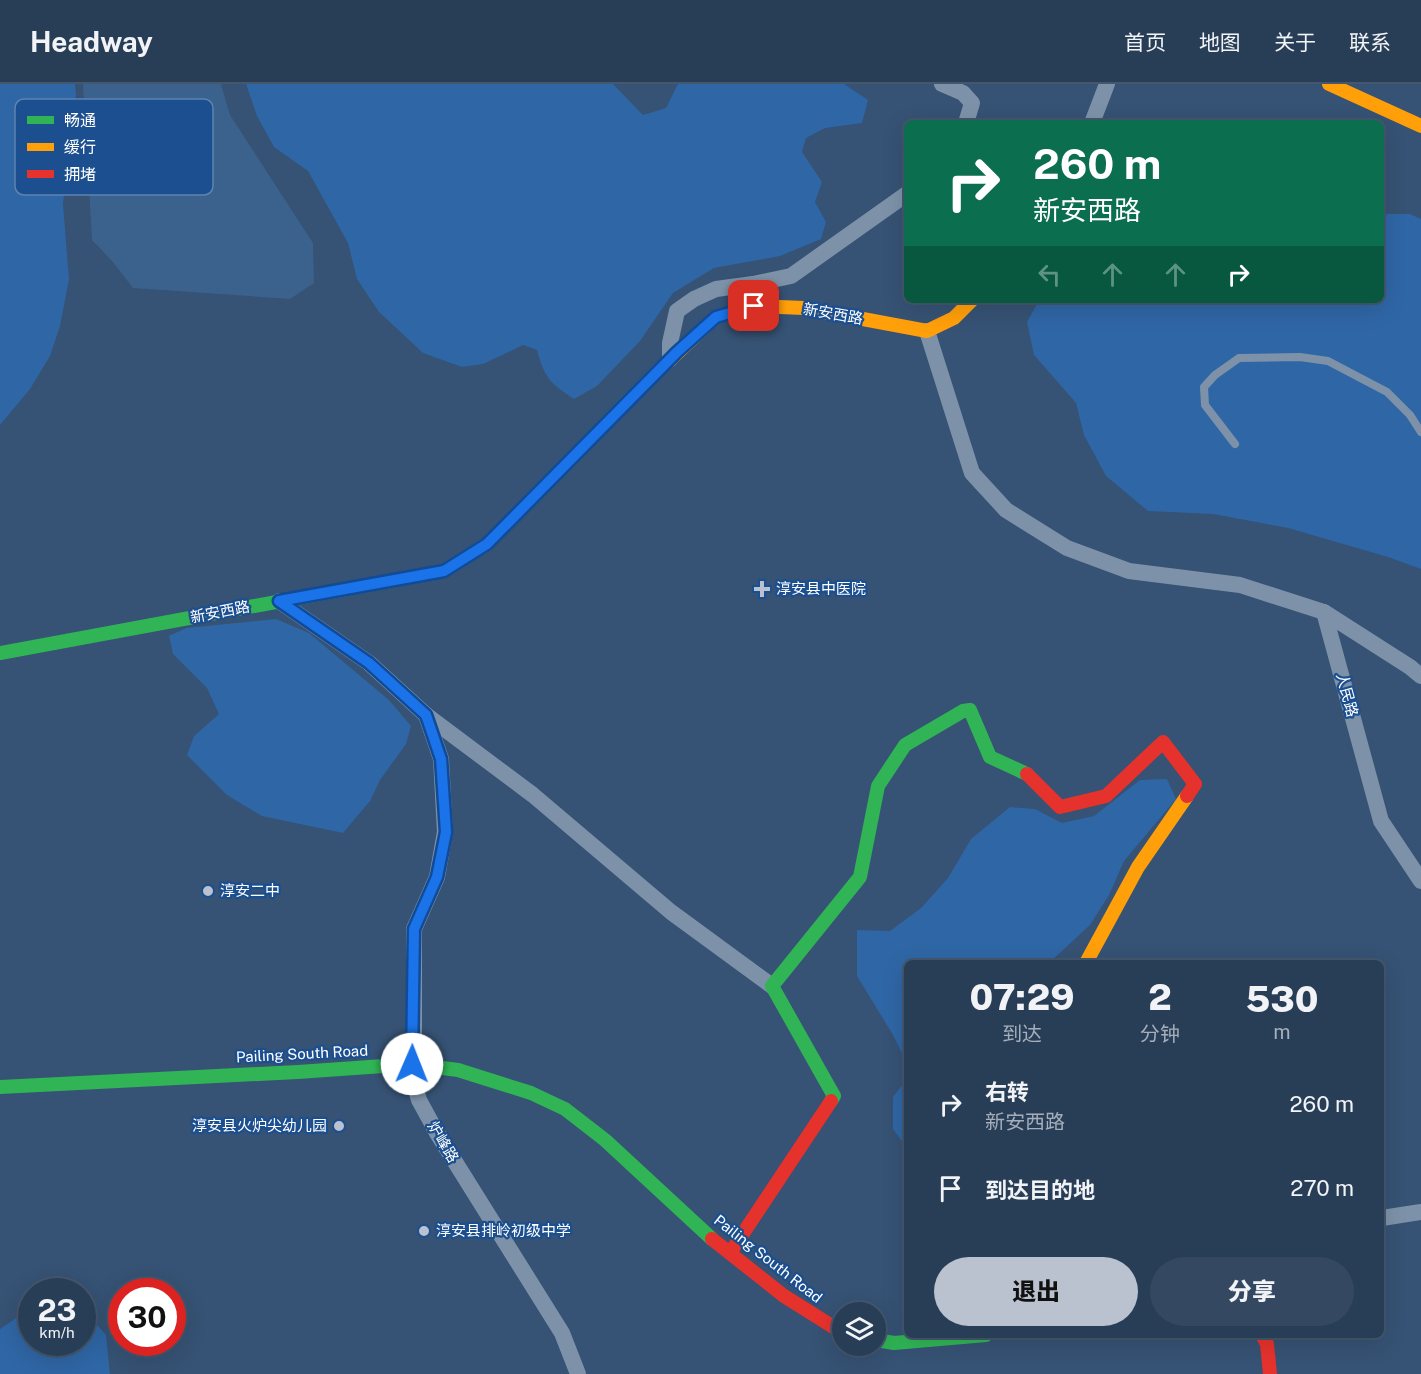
<!DOCTYPE html>
<html lang="zh">
<meta charset="utf-8">
<style>
body{margin:0;font-family:"Public Sans","Noto Sans SC",sans-serif;background:#344961;color:#f1f3f6;height:100vh;display:flex;flex-direction:column;font-size:22px;white-space:nowrap}
*{box-sizing:border-box;margin:0}
p{font-size:20px;color:#a5aeba}
.icon{flex:none;width:33px;height:33px;fill:none;stroke:currentColor;stroke-width:2;stroke-linecap:round;stroke-linejoin:round}
.map{position:relative;flex:1;overflow:hidden}
.details{position:absolute;left:904px;top:876px;width:480px;height:378px;display:flex;flex-direction:column;background:#283e57;border-radius:9px;box-shadow:0 6px 24px #0002,0 0 0 2px #44576d}
.details>*{flex:none}
.top-card{position:absolute;left:904px;top:36px;width:480px;height:183px;border-radius:9px;box-shadow:0 6px 24px #0002,0 0 0 2px #44576d;background:#0b6e4f;color:#fff;overflow:hidden}
.fabs{position:absolute;left:832px;top:1218px;display:grid;gap:12px}
.fabs a{display:grid;place-items:center;width:54px;height:54px;border-radius:50%;background:#283e57;box-shadow:0 6px 24px #0002,0 0 0 2px #44576d;font-size:30px}
.speed{position:absolute;left:18px;top:1194px;display:flex;gap:12px;font-size:30px;font-weight:700;text-align:center}
.speed>*{display:grid;place-content:center;width:78px;height:78px;border-radius:50%;background:#283e57;box-shadow:0 6px 24px #0002,0 0 0 2px #44576d;line-height:1}
.speed small{font-size:15px;font-weight:400}
.speed .limit{border:9px solid #d22;background:#fff;color:#111}
.pin{position:absolute;display:grid;place-items:center;width:51px;height:51px;color:#fff;margin:-26px;border-radius:12px;box-shadow:0 3px 9px #0006}
.me{position:absolute;width:66px;margin:-33px;rotate:1deg;stroke-linejoin:round;filter:drop-shadow(0 0 4px #0008)}
.turn{display:flex;align-items:center;gap:21px;height:126px;padding:0 30px;font-size:27px}
.turn .icon{width:78px;height:78px;stroke-width:2.5}
.turn b{display:block;font-size:42px;line-height:51px}
.lanes{display:flex;align-items:center;height:57px;padding:0 30px;background:#0003;justify-content:center;gap:30px;direction:ltr}
.lanes .off{opacity:.35}
.eta{display:flex;justify-content:space-evenly;align-items:center;height:102px;text-align:center}
.eta b{font-size:36px;font-weight:800;line-height:42px}
.cta{display:flex;gap:12px;margin-top:auto;padding:12px 30px}
.cta a{flex:1;height:69px;border-radius:36px;background:#b9c2ce;color:#111;font-size:24px;font-weight:800;line-height:69px;text-align:center}
.cta a+a{background:#344961;color:#f1f3f6}
ul{padding:0;list-style:none}
li{display:flex;align-items:center;gap:18px;height:84px;padding:0 30px}
li div{flex:1}
li b{display:block;font-size:22px}
li em{font-style:normal}
header{display:flex;align-items:center;gap:36px;box-sizing:border-box;height:84px;padding:0 30px;background:#283e57;border-bottom:2px solid #44576d}
header strong{font-size:28px}
nav{display:flex;gap:33px;margin-inline-start:auto;font-size:21px}
.map>svg:first-child{display:block}
.green{fill:#2f66a5}
.water{fill:#3b618d}
.lines{fill:none;stroke-linecap:round;stroke-linejoin:round}
.lane{stroke:#7d92a8;stroke-width:8}
.street{stroke:#7d92a8;stroke-width:16}
.fast{stroke:#30b455;stroke-width:14}
.slow{stroke:#ff9f0a;stroke-width:14}
.jam{stroke:#e5322d;stroke-width:14}
.route-casing{stroke:#114b97;stroke-width:15}
.route{stroke:#1a73e8;stroke-width:10}
.poi-dot{fill:#b9c2ce;stroke:#1b4f8f;stroke-width:2}
.labels{text-anchor:middle;stroke-width:4.5;stroke-linejoin:round;paint-order:stroke}
.street-label{font-size:15px;fill:#fff;stroke:#1b4f8f}
.poi-label{font-size:15px;fill:#fff;stroke:#1b4f8f;text-anchor:start}
.key{fill:#1b4f8f;stroke:#5f84b1;stroke-width:1.5}
.key-label{font-size:16px;fill:#fff}
</style>
<header>
<strong>Headway</strong>
<nav><a>首页</a><a>地图</a><a>关于</a><a>联系</a></nav>
</header>
<div class="map">
<svg width="1421" height="1290" viewBox="0 0 1421 1290">
<rect width="100%" height="100%" fill="#365274"/>
<g class="green">
<path d="M0,0H75L76,11L63,120L69,195L60,242L50,272L30,305L0,341Z"/>
<path d="M246,0H613L643,31L666,24L678,0H844L868,16L862,39L825,44L806,54L802,68L822,98L815,118L826,138L821,155L780,172L714,184L673,209L640,257L597,302L574,315C550,299 545,295 537,266L523,261L483,280L462,283L423,269L379,228L357,195L348,159L308,87L274,63L257,32Z"/>
<path d="M1387,130H1410L1421,135V485L1388,473L1288,444L1213,430L1148,427L1106,392L1084,351L1076,319L1034,271L1027,238L1037,220L1042,216H1382V134Z"/>
<path d="M276,535L309,549L389,616L411,642L406,660L380,696L370,717L343,749L262,732L227,711L187,671L194,652L219,630L207,604L173,570L169,552L186,544Z"/>
<path d="M1167,695L1176,715L1124,777L1109,811L1090,841L1049,879H908L907,979L893,951L857,892V846L890,847L921,824L948,794L971,755L1010,723L1035,725L1062,739L1094,732L1140,696Z"/>
<path d="M907,995V1064L893,1045V1013Z"/>
<path d="M31,1224L32,1258H82L83,1225L106,1251L110,1290H0V1245Z"/>
</g>
<path class="water" d="M83,0H221L230,31L313,159L314,199L290,215L133,204L112,177L92,156Z"/>
<g class="lines">
<path class="lane" d="M1235,360L1205,321L1204,303L1215,291L1239,274L1300,273L1328,277L1387,308L1410,331L1421,348"/>
<g class="street">
<path d="M942,0L963,9L972,19L966,39"/>
<path d="M1092,39L1107,0"/>
<path d="M927,247L972,389L1006,426L1067,464L1129,487L1240,501L1324,528"/>
<path d="M670,275V259L677,227L694,215L716,205L753,200L791,192L908,109"/>
<path d="M279,517L369,579L426,631L441,675L445,748L437,793L414,845V999L419,1016L437,1049L562,1249L578,1290"/>
<path d="M1421,592L1410,583L1324,528L1381,737L1421,797"/>
<path d="M426,631L533,711L671,828L772,902"/>
<path d="M1382,1134L1421,1128"/>
</g>
<g class="fast">
<path d="M0,569L444,487L487,460L658,287"/>
<path d="M0,1003L298,988L412,980L458,986L531,1009L565,1025L605,1056L712,1155"/>
<path d="M831,1017L834,1012L772,902L860,793L878,702L905,661L963,627L970,626L990,673L1027,690"/>
<path d="M876,1256L894,1259L986,1251"/>
</g>
<g class="slow">
<path d="M1329,0L1421,42"/>
<path d="M658,287L716,233L754,222L804,224L927,247L954,234L972,216"/>
<path d="M1089,879L1087,877L1138,783L1187,712"/>
</g>
<g class="jam">
<path d="M1027,690L1060,723L1106,712L1163,658L1195,700L1187,712"/>
<path d="M712,1155L784,1212L843,1249"/>
<path d="M730,1169L831,1017"/>
<path d="M1262,1251L1267,1260L1270,1290"/>
</g>
</g>
<g class="lines">
<g class="route-casing">
<path id="route" d="M412,980L414,845L437,793L446,748L441,675L426,631L369,579L279,517L444,487L487,460L677,268L716,233L754,222"/>
</g>
<use href="#route" class="route"/>
</g>
<g class="poi-dot">
<path d="M759 496h6v6h6v6h-6v6h-6v-6h-6v-6h6z"/>
<circle cx="208" cy="807" r="6"/>
<circle cx="339" cy="1042" r="6"/>
<circle cx="424" cy="1147" r="6"/>
</g>
<g class="labels">
<g class="street-label">
<text transform="translate(833 230) rotate(10)" y="5">新安西路</text>
<text transform="translate(220 528) rotate(-11)" y="5">新安西路</text>
<text transform="translate(1347 611) rotate(75)" y="5">人民路</text>
<text transform="translate(302 970) rotate(-3)" y="5">Pailing South Road</text>
<text transform="translate(443 1058) rotate(59)" y="5">炉峰路</text>
<text transform="translate(768 1175) rotate(38)" y="5">Pailing South Road</text>
</g>
<g class="poi-label">
<text x="776" y="510">淳安县中医院</text>
<text x="220" y="812">淳安二中</text>
<text x="327" y="1047" text-anchor="end">淳安县火炉尖幼儿园</text>
<text x="436" y="1152">淳安县排岭初级中学</text>
</g>
</g>
<rect x="15" y="15" width="198" height="96" rx="9" class="key"/>
<rect x="27" y="32" width="27" height="8" fill="#30b455"/>
<rect x="27" y="59" width="27" height="8" fill="#ff9f0a"/>
<rect x="27" y="86" width="27" height="8" fill="#e5322d"/>
<g class="key-label">
<text x="64" y="42">畅通</text>
<text x="64" y="69">缓行</text>
<text x="64" y="96">拥堵</text>
</g>
</svg>
<div class="fabs">
<a><svg class="icon" aria-label="layers" viewBox="0 0 24 24"><path d="M12 4l9 5-9 5-9-5zM3 14l9 5 9-5"/></svg></a>
</div>
<div class="speed"><div>23<small>km/h</small></div><div class="limit">30</div></div>
<div class="pin" style="left:754px;top:222px;background:#d93025"><svg class="icon" aria-label="arrive" viewBox="0 0 24 24"><path d="M6 21V4h12l-3 4 3 4H6"/></svg></div>
<svg class="me" style="left:412px;top:980px" viewBox="-20 -20 40 40"><circle r="19" fill="#fff"/><path d="M0-13L10 11 0 6-10 11z" fill="#1a73e8"/></svg>
<div class="top-card">
<div class="turn"><svg class="icon" aria-label="right" viewBox="0 0 24 24"><path d="M7 20v-9h11M14 6l5 5-5 5"/></svg><div><b>260 m</b>新安西路</div></div>
<div class="lanes"><svg class="icon off" aria-label="left" viewBox="0 0 24 24"><path d="M17 20v-9H6M10 6l-5 5 5 5"/></svg><svg class="icon off" aria-label="ahead" viewBox="0 0 24 24"><path d="M12 20V5M6 11l6-6 6 6"/></svg><svg class="icon off" aria-label="ahead" viewBox="0 0 24 24"><path d="M12 20V5M6 11l6-6 6 6"/></svg><svg class="icon" aria-label="right" viewBox="0 0 24 24"><path d="M7 20v-9h11M14 6l5 5-5 5"/></svg></div>
</div>
<section class="details">
<div class="eta">
<div><b>07:29</b><p>到达</p></div>
<div><b>2</b><p>分钟</p></div>
<div><b>530</b><p>m</p></div>
</div>
<ul>
<li><svg class="icon" aria-label="right" viewBox="0 0 24 24"><path d="M7 20v-9h11M14 6l5 5-5 5"/></svg><div><b>右转</b><p>新安西路</p></div><em>260 m</em></li>
<li><svg class="icon" aria-label="arrive" viewBox="0 0 24 24"><path d="M6 21V4h12l-3 4 3 4H6"/></svg><div><b>到达目的地</b></div><em>270 m</em></li>
</ul>
<div class="cta"><a>退出</a><a>分享</a></div>
</section>
</div>
